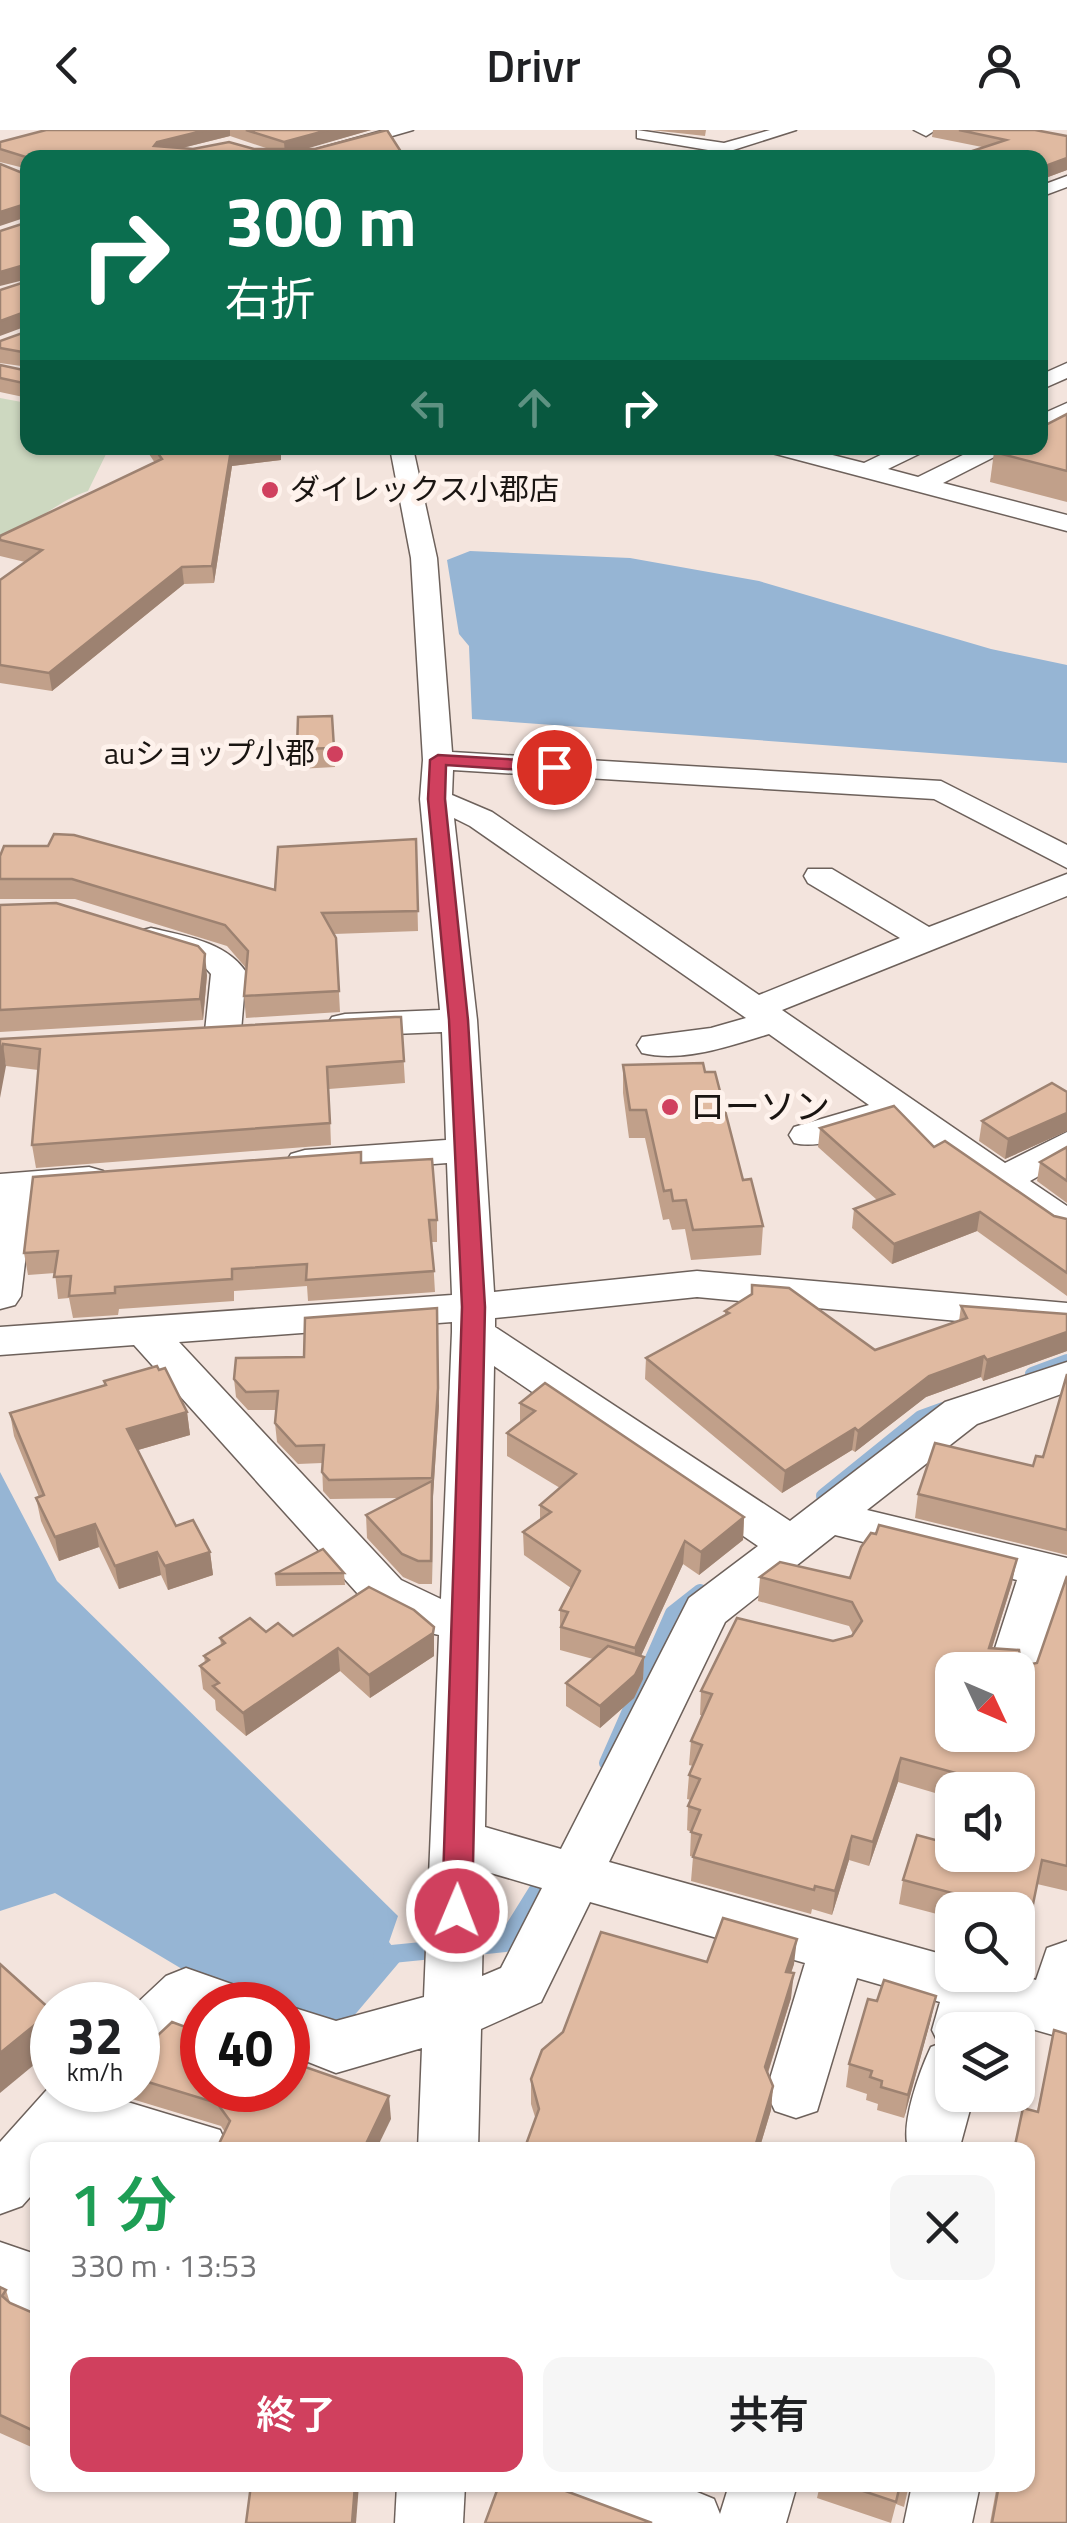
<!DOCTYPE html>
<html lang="ja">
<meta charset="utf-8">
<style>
body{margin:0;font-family:"Titillium Web","Noto Sans JP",sans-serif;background:#f6f6f6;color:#202124;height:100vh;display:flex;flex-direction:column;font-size:38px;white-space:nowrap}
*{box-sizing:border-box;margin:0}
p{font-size:32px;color:#757577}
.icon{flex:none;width:55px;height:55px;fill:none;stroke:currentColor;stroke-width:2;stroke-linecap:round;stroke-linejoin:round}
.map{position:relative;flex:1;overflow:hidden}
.sheet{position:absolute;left:30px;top:2012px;width:1005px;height:350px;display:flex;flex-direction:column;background:#fff;border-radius:20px;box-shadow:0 2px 8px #0004}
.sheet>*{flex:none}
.top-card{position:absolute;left:20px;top:20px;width:1028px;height:305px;border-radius:20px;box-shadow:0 2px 8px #0004;background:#0b6e4f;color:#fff;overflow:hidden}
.needle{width:65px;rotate:134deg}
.fabs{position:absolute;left:935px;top:1522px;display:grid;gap:20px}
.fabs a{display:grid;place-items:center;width:100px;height:100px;border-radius:20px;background:#fff;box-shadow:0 2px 8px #0004;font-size:50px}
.speed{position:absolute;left:30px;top:1852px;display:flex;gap:20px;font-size:50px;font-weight:700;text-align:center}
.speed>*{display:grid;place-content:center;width:130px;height:130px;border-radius:50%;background:#fff;box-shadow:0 2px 8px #0004;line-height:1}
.speed small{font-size:25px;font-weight:400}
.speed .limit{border:15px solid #d22;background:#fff;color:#111}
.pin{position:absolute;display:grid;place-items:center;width:85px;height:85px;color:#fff;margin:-42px;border:5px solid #fff;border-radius:50%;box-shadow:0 2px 10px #0007}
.me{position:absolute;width:110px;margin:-55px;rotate:1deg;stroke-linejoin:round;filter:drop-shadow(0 0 8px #0008)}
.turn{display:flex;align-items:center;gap:35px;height:210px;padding:0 40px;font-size:45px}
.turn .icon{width:130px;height:130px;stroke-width:2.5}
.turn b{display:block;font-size:70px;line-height:85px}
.lanes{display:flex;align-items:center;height:95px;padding:0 40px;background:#0003;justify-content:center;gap:50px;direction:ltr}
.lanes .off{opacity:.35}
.round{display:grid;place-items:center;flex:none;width:105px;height:105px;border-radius:20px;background:#f6f6f6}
.summary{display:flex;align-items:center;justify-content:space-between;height:170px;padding:0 40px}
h1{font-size:60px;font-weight:600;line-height:75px;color:#1e9e55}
.button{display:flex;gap:20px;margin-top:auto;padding:20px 40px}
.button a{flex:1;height:115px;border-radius:20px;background:#d0405e;color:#fff;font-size:40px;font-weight:600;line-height:115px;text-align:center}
.button a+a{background:#f6f6f6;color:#202124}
header{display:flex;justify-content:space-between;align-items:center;height:130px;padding:0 40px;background:#fff;font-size:45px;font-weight:600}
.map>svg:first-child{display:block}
.green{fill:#cdd8c0}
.water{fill:#96b5d4}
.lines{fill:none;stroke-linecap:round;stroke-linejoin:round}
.stream-far1{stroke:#96b5d4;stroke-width:14}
.stream{stroke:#96b5d4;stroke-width:18}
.minor-casing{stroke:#6d615b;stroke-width:3}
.minor{fill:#fff;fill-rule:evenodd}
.wall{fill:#c1a08a;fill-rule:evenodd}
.shaded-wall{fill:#9d8271}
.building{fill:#e0baa1;stroke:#9d8271;stroke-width:2.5;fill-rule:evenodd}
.route{fill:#d0405e;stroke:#872a3d;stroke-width:2.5}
.poi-dot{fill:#d0405e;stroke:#fef2ec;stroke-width:4}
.labels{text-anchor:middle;stroke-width:10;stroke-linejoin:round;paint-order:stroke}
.far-poi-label{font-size:30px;fill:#1a1512;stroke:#fef2ec;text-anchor:start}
.poi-label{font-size:35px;fill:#1a1512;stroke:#fef2ec;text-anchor:start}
</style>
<header><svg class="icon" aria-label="back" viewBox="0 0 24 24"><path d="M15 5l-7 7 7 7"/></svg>Drivr<svg class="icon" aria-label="person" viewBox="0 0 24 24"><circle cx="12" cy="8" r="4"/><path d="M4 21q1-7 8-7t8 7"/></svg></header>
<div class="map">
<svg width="1067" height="2393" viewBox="0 0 1067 2393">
<rect width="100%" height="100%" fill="#f3e4dd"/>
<path class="green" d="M0,268L27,273L28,318H109L88,361C55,372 31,397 0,411Z"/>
<g class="water">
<path d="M470,421L630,428L759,451L991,519L1067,535V633L472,589L469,516L459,504L447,430Z"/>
<path d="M0,1342L57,1451L398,1786L389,1812L402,1829L347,1894L288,1880V1875H275L182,1839L55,1763L0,1781Z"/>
</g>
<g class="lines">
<g class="stream-far1">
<path d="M1032,1244L1067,1231"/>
<path d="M823,1366L921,1287L943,1279"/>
<path d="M606,1633L672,1483L700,1461"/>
</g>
<g class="stream">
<path d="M467,1817L505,1813L548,1744"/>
<path d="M382,1825L442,1819"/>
</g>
<g class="minor-casing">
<g id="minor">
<path d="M385,0H413L316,28H286Z"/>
<path d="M637,0L724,13L770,0H796L730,21L727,28H710L714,21L637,8Z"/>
<path d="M914,0H934V1L926,6Z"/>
<path d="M1067,46V57L1040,67V56Z"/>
<path d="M1067,233V248L1040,260V245Z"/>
<path d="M1067,273V289L1040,301V285Z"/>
<path d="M390,318H413L437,428L452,622L941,651L1067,715V738L934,669L453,640L452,665L492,682L759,865L900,808L808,753L804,746L808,739H832L929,797L1067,744V766L782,880L1005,1033L1067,1002V1030L1030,1051L1067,1076V1106L1053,1103L889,989L886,993C859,1002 823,1020 794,1013L789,1005L794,997L869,975L769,904C730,916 682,933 642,923L637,915L642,907L711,898L746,888L470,696L454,688L477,890L494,1162L697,1141L1067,1173V1201L697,1167L495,1188V1197L790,1391L945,1272L1067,1232V1262L977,1294L867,1380L1067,1428V1462L1061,1461L1031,1553L1018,1557V1540H988L1017,1450L835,1405L725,1492L609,1732L952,1827V1845H1016L1036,1850L1047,1818L1067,1811V1909L993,1888L990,1900H952V1965H974L959,2020H909C899,1997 920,1940 931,1917L939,1914L932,1900L940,1872L857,1848L817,1981L796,1988L775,1981L766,1962L805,1833L590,1772L541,1872L481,1899L478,2020H418L422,1918L336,1943L288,1924L285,1875L336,1891L424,1867L439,1505L413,1499L367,1474L134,1215L0,1225V1197L452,1165L447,1033L305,1044L291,1040L286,1032L291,1024L305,1020L446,1010L442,902L345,906L332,903L327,895L332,887L345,884L440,880L420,669L423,630L411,428ZM452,1192V1202L441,1469L401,1450L179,1212ZM494,1236L758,1416L689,1468L561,1719L485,1697ZM484,1741L542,1758L501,1838L482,1846Z"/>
<path d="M768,318H805L864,333L895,318H924L921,323L888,339L918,347L977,318H1005L1002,323L943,353L1067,385V401L772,323Z"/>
<path d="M151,798C185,806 226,812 246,842L241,901L236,909L223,912L210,909L205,901L211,844L202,834L139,815L134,808L139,801Z"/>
<path d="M89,1037L103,1041L109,1049L103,1057L33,1065L21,1166L15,1175L0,1179V1044Z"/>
<path d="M186,1838L240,1857L249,1875H202V1894L195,1891L159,1927L138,1934L135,1875L166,1846Z"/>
<path d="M52,1954V1960H115L111,1967L220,2000L229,2020L73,2016L70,2020H38V2058L22,2076L0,2084V2012Z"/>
<path d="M0,2112L38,2125V2186L0,2172Z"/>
<path d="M397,2355H465L463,2393H395Z"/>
<path d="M554,2355H680L714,2369L720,2384L729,2355H797L786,2393H599L564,2379Z"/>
<path d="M912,2355H980L972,2393H904Z"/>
</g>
</g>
<use href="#minor" class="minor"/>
</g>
<g class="wall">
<path d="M46,0H371L303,19L405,28H28V39L0,32V12ZM230,6L269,19L182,18Z"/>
<path d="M651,0H706L705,6Z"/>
<path d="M933,0H1035L1067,6V40L1040,50L982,17L932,7Z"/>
<path d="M28,201V237L0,233V218Z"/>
<path d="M0,235L28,241V268L0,262Z"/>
<path d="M1067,284V372L990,352L994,322Z"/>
<path d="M145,318H315L281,321V330L232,336L214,453L184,454L52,561L0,553V450L25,432L0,426V406L155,333Z"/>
<path d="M332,586L335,637L298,639L297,619Z"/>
<path d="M416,709L418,801L334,804L336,808L340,882L246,888L244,866L246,838L227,816L75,769H0V726L275,760Z"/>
<path d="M0,775L207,845L203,890L0,902Z"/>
<path d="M401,887L405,953L329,959L331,1015L36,1038L32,1015L38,940L6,936L0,909Z"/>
<path d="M623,935L705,942L743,1050L763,1096L761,1125L691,1130L685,1099L672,1100L669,1089L663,1090L645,1008H629L623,963Z"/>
<path d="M1067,962V1001L1005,1029L979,1011L982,991Z"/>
<path d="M820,998L934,1017L1054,1086L1067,1089V1166L977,1101L892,1134L852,1098L854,1079L877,1070L818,1017Z"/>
<path d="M1067,1017V1073L1037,1051L1040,1032Z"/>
<path d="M361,1033L437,1090V1112H432L435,1162L308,1171L307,1156L234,1161V1171L119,1179L118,1185L73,1188L69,1168L58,1169L55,1143L28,1145L24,1123Z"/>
<path d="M961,1176L1067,1184V1221L983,1251L981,1247L926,1267L855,1322L852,1320L782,1363L645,1249L646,1228L725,1186V1181L875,1220L959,1191Z"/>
<path d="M1067,1244V1425L915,1388L918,1364L1033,1336L1043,1327Z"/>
<path d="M234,1249L439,1276L433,1366L432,1454H419L403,1447L367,1408L366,1385L400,1368L330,1369L323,1361L322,1333L298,1334L277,1312L275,1293L276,1280H248L236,1267Z"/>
<path d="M104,1251L187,1282L190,1305L138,1320L176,1396L210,1422L213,1445L168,1460L161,1445L119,1459L99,1417L59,1431L41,1391L36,1368L39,1367L14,1306L10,1283L105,1256Z"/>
<path d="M520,1273L744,1387L743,1410L699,1445L683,1434L641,1526L644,1527L643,1549L634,1568L600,1598L566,1576V1553L593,1529L560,1520V1480L571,1458L524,1425L523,1402L540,1389V1375L560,1358L507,1326V1303L520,1293Z"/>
<path d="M344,1443L345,1455L276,1456L275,1444Z"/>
<path d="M1067,1446V1761L1037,1754L1025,1808L1018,1806V1780H952V1788L899,1774L903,1750L1018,1660H952V1668L898,1652L869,1736L849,1730L832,1785L812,1779L811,1784L691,1751L693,1727L690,1726L691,1702L687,1700L688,1676L691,1670L687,1669L689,1645L693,1636L689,1635L691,1611L702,1585H700L701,1561L853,1504L849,1496L758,1471L760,1447L1012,1453L992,1518L1021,1536L1037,1533Z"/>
<path d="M434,1497V1526L370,1568L340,1541L246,1606L216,1580L215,1570L203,1559L200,1536L205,1533L204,1526L221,1515L220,1508L266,1502L293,1506Z"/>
<path d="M707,1832L794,1834L791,1843V1868L768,1943L773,1956L771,1980L759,2020H524L536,1990L531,1974V1949Z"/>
<path d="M931,1889L904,1988L877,1980L878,1974L866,1970L867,1964L846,1957L849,1934Z"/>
<path d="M1054,1900L1067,2393H990L997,2355H1028L1037,1982Z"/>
<path d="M138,1913L391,1989L225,2002L221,1996L122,1966L121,1960H138Z"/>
<path d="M0,2157L6,2160L10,2173L38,2185V2320L0,2303Z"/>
<path d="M820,2355H909L904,2377L896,2374L891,2393L817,2368Z"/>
</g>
<g class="shaded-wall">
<path d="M206,0H230V6L158,24L154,16L157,12Z"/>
<path d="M328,0H371L285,25L284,12Z"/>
<path d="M1067,28V40L1040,50V38Z"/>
<path d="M25,74L27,87L0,96V82Z"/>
<path d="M28,134V149L0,156V142Z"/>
<path d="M25,182L27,196L0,206V191Z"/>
<path d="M254,318H315L281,321V330L232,336L214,453L212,436L231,320Z"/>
<path d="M182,437L184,454L52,561L49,543Z"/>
<path d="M205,824L207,845L203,890L200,869Z"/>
<path d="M3,914L6,936L0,968V927Z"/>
<path d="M1067,983V1001L1005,1029L1008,1009Z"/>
<path d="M980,1082L977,1101L892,1134L894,1114Z"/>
<path d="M437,1178L439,1276L433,1366L432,1454V1348Z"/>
<path d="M1067,1202V1221L983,1251L987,1230Z"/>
<path d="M984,1226L981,1247L926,1267L855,1322L858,1301L929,1246Z"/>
<path d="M187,1282L190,1305L131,1322L127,1299Z"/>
<path d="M855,1298L852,1320L782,1363L785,1341Z"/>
<path d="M744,1387L743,1410L699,1445L701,1422Z"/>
<path d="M95,1394L99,1417L59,1431L55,1407Z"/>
<path d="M685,1411L683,1434L634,1541L635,1518Z"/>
<path d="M157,1422L161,1445L119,1459L115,1436Z"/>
<path d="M210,1422L213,1445L168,1460L165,1436Z"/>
<path d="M1017,1429L1012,1453L985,1540L989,1518Z"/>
<path d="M434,1497V1526L370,1568L369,1545Z"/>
<path d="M338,1518L340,1541L246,1606L243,1583Z"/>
<path d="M644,1527L643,1549L634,1568L600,1598V1576Z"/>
<path d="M901,1628L898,1652L869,1736L873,1712Z"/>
<path d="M852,1706L849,1730L832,1785L835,1761Z"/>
<path d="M797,1809L794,1834L783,1866L786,1842Z"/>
<path d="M794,1843L791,1868L762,1961L765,1937Z"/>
<path d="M936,1866L931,1889L904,1988L908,1965Z"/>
<path d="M52,1881V1920L0,1963V1923Z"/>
<path d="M773,1956L771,1980L759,2020H754Z"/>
<path d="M389,1966L391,1989L376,2020H363Z"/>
<path d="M355,2355H359L356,2393H352Z"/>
</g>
<g class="building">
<path d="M46,0H206L157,12L154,16L193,19L229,12L254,19H315L387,0L405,28H29L0,19V12Z"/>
<path d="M246,0H328L284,12Z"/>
<path d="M959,0H1035L1067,6V28L1040,38V28H951L1006,10Z"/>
<path d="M0,34L25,44L28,42V76L25,74L0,82Z"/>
<path d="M28,92V134L0,142V101Z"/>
<path d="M28,151V184L25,182L0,191V160Z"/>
<path d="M28,201V223L0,218V211Z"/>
<path d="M0,235L28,241V254L0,248Z"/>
<path d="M1067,284V341L994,322L1003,318H1040V298Z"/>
<path d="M154,318H254L231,320L212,436L182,437L49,543L0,535V450L42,420L0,410V406L162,329Z"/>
<path d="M332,586L334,618L297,619L298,587Z"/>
<path d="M54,704L74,705L275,760L278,717L416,709L418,781L322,783L336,808L339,861L244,866L248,821L225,795L72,749H0V726L4,716H48Z"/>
<path d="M56,773L198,816L205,824L200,869L0,880V775Z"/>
<path d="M395,887H401L404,931L327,937L330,993L32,1015L40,919L3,914L0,927V909Z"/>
<path d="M703,933L705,942H715L743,1050L751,1049L763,1096L693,1100L686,1070L673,1071L671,1060L664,1061L646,980H630L623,935Z"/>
<path d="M1052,953L1067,962V983L1008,1009L982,991Z"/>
<path d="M894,976L934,1017L945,1011L1054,1086L1067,1089V1143L980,1082L894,1114L854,1079L894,1064L820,998Z"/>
<path d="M1067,1017V1051L1040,1032Z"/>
<path d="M361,1022V1033L432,1029L437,1090H429L434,1141L306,1150L307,1134L232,1139V1149L115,1157V1163L69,1166L71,1146L54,1147L58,1121L24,1123L33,1047Z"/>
<path d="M752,1155L789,1158L875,1220L967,1188L961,1176L1067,1184V1202L987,1230L984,1226L929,1246L858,1301L855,1298L785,1341L646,1228L729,1183L725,1181L752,1164Z"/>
<path d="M437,1178L438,1258L432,1348L329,1350L322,1342L324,1315L296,1316L275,1293L278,1261L246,1262L234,1249L236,1228L304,1227L305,1188Z"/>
<path d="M157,1236L159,1240L165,1238L187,1282L127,1299L176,1396L193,1390L210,1422L165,1436L157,1422L115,1436L95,1394L55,1407L36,1368L44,1365L10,1283L106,1255L104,1251Z"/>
<path d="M1067,1244V1400L918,1364L935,1313L1033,1336L1036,1326L1043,1327Z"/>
<path d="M545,1253L744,1387L701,1422L685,1411L635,1518L561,1497L568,1482L560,1480L580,1441L523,1402L551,1382L540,1375L576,1344L507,1303L535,1281L520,1273Z"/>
<path d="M432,1351L431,1431H418L402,1424L366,1385Z"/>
<path d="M879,1395L1017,1429L989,1518L1019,1520L1021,1536L1037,1533L1067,1446V1736L1042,1730L1031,1784L903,1750L917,1705L950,1714L952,1705V1725H1018V1660H963L967,1646L901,1628L873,1712L852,1706L835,1761L815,1756L814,1760L693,1727L701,1705L691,1702L700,1680L688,1676L700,1649L689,1645L702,1615L691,1611L712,1564L701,1561L737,1488L833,1511L852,1506L862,1491L852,1472L760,1447L780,1432L850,1448L861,1417L871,1403L876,1404ZM952,1540H1018V1605H952Z"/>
<path d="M323,1419L344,1443L275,1444Z"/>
<path d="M369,1457L414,1480L434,1497L433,1503L369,1545L338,1518L243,1583L213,1556L219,1553L200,1536L209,1530L204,1526L225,1513L220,1508L250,1488L266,1502L278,1493L293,1506Z"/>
<path d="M608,1516L644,1527L635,1545L600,1576L566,1553Z"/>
<path d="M723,1788L797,1809L786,1842L794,1843L765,1937L773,1956L754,2020H524L539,1979L531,1949L542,1920L563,1902L601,1802L707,1832Z"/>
<path d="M0,1834L52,1881L0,1923Z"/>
<path d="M884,1850L936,1866L908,1965L881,1957L882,1951L870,1947L872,1941L849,1934L868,1869L877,1871Z"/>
<path d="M172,1892L202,1903V1960H288V1931L389,1966L363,2020H216L230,1991L217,1973L138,1949V1913L156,1907Z"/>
<path d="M1054,1900L1067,1904V2393H992L999,2355H1028V2020H1014L1023,1978L1038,1982Z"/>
<path d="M0,2157L6,2160L2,2166L10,2173L38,2185V2303L0,2285Z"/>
<path d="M251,2355H355L352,2393H246Z"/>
<path d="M499,2355H561L563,2360L652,2393H485Z"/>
<path d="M845,2355H900L896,2372Z"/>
</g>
<path class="route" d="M438,625L554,632L562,637L554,642L446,635L445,669L468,890L485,1177L472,1781L467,1790L457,1793L447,1790L442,1781L462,1177L449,890L428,669L430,630Z"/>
<g class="poi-dot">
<circle cx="270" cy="360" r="10"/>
<circle cx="335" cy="624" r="10"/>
<circle cx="670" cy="977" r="10"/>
</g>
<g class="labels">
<g class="far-poi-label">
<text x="290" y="370">ダイレックス小郡店</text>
<text x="315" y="634" text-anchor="end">auショップ小郡</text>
</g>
<g class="poi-label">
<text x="690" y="989">ローソン</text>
</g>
</g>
</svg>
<div class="fabs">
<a><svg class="needle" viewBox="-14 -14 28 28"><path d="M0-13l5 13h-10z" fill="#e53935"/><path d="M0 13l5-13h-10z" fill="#757577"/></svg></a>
<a><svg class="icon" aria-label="sound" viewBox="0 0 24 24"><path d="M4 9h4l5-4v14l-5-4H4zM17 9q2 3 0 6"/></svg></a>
<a><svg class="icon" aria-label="search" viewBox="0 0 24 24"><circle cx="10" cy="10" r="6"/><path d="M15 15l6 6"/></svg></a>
<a><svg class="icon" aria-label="layers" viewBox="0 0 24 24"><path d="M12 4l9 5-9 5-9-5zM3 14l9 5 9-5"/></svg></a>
</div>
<div class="speed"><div>32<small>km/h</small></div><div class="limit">40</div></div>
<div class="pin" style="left:554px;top:637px;background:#d93025"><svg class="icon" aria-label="arrive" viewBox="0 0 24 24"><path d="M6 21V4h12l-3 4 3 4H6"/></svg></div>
<svg class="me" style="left:457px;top:1781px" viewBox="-20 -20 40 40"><circle r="17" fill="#d0405e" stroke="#fff" stroke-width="3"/><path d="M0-11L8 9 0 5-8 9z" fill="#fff"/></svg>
<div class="top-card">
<div class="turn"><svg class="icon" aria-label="right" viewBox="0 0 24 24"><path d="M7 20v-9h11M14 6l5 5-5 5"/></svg><div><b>300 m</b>右折</div></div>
<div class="lanes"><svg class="icon off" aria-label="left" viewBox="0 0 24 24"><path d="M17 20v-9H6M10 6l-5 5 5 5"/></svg><svg class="icon off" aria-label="ahead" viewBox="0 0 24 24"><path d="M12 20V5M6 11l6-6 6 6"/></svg><svg class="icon" aria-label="right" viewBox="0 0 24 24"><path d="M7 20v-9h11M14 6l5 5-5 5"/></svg></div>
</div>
<section class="sheet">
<div class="summary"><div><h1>1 分</h1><p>330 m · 13:53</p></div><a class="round"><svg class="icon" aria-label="close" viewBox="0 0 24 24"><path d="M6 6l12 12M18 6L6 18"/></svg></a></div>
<div class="button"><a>終了</a><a>共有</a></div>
</section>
</div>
